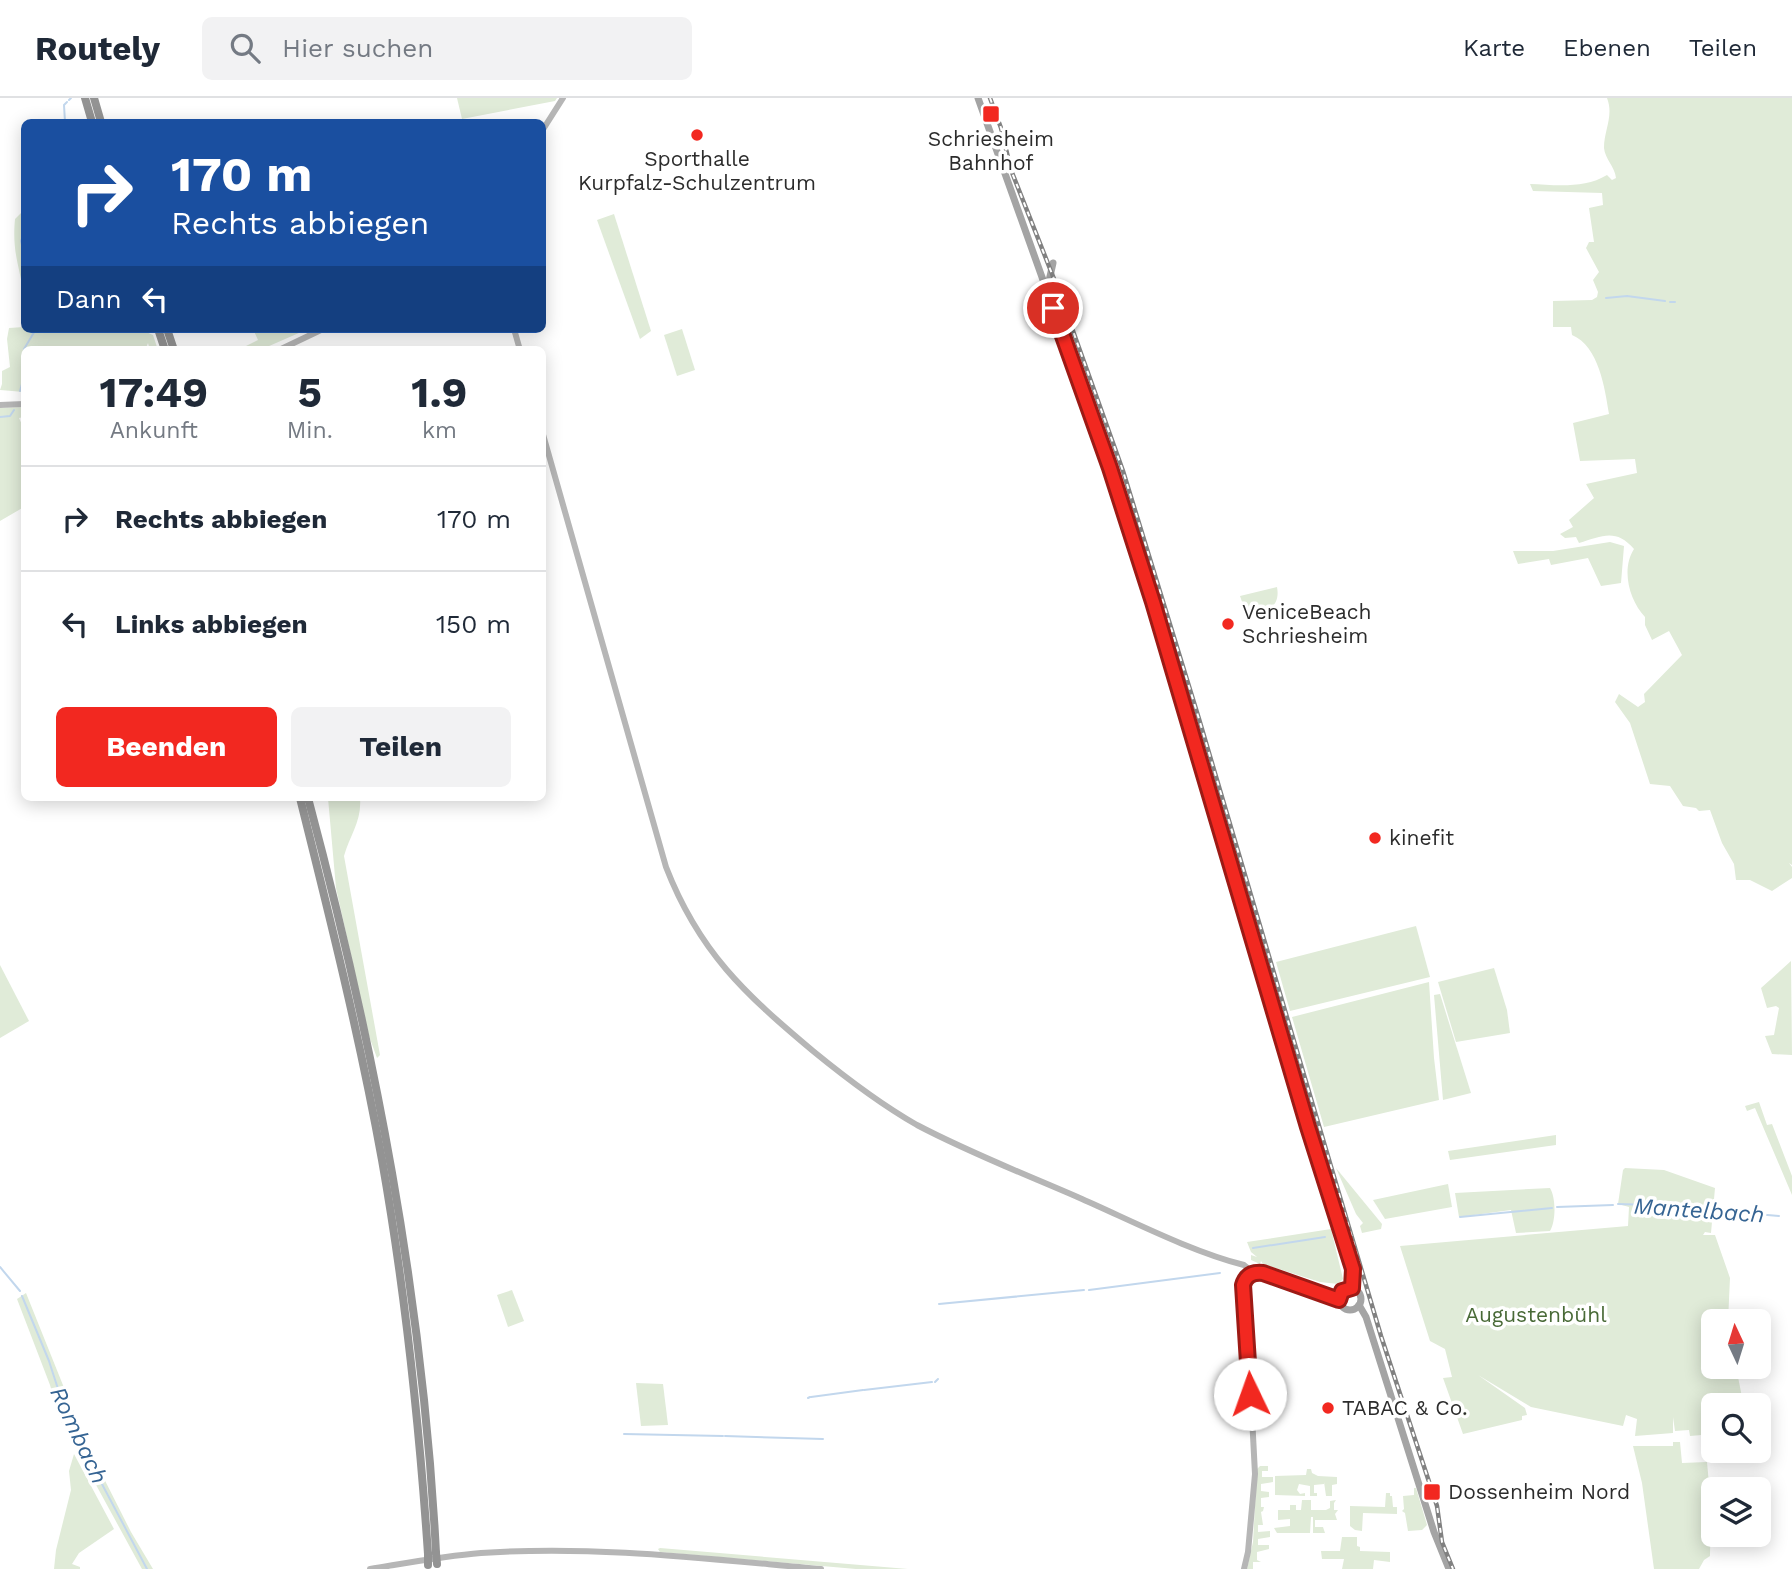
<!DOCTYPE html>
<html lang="de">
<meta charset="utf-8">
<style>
body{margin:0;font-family:"Work Sans",sans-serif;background:#f2f2f3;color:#1f2937;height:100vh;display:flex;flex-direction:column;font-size:26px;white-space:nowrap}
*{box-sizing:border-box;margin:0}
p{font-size:23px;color:#747a83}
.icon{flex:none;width:38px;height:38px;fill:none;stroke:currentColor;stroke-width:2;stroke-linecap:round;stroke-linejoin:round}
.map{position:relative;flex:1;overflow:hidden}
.sheet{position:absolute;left:21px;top:248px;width:525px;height:455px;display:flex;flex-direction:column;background:#fff;border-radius:10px;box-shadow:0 4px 18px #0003}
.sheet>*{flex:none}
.hud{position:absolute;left:21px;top:21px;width:525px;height:214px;border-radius:10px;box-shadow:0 4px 18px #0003;background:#1a4fa0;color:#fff;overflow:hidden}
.needle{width:46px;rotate:356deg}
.tools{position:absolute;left:1701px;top:1211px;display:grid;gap:14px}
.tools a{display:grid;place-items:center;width:70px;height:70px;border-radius:10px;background:#fff;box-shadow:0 4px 18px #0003;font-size:35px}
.pin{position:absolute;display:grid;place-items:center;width:60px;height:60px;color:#fff;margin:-30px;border:4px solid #fff;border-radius:50%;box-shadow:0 2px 7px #0007}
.me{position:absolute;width:77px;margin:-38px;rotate:357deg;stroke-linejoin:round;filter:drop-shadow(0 0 5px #0008)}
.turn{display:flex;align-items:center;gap:24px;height:147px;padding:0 35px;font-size:32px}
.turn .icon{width:91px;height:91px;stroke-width:2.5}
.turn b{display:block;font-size:49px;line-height:60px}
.then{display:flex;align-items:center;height:66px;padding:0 35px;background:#0003;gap:14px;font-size:26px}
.eta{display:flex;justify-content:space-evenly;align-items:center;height:119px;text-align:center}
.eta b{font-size:42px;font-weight:700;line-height:49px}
.action{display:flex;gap:14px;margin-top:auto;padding:14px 35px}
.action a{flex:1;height:80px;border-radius:10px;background:#f22820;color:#fff;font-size:28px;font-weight:700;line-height:80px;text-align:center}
.action a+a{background:#f2f2f3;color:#1f2937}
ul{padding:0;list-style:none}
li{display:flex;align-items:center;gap:21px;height:105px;padding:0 35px;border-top:2px solid #e0e1e3}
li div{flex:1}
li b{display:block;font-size:26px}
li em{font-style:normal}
header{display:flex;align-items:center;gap:42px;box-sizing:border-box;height:98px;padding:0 35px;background:#fff;border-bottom:2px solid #e0e1e3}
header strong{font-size:33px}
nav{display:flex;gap:38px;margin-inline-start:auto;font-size:24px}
.search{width:490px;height:63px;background:#f2f2f3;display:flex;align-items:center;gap:18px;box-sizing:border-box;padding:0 24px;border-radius:10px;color:#747a83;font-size:26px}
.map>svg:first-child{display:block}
.green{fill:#e0ebd8}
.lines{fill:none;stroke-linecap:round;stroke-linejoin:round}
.stream{stroke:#c2d7ed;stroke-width:2}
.secondary{stroke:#b6b6b6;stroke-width:6}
.primary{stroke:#a4a4a4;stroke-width:7}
.highway{stroke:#939393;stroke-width:8}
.rail-casing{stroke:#818181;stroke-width:4.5}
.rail{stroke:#fff;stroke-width:2;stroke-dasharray:5;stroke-linecap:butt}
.highway-bridge{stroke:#939393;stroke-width:8}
.route-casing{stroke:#9d1a15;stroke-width:18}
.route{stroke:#f22820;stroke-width:12}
.poi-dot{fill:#f22820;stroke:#fff;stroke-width:2.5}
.labels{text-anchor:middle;stroke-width:7;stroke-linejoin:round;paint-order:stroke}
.poi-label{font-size:21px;fill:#2c2c2c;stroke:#fff;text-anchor:start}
.park-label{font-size:21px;fill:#496a37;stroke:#fff}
.water-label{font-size:23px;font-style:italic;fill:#356493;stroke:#fff}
</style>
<header>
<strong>Routely</strong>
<div class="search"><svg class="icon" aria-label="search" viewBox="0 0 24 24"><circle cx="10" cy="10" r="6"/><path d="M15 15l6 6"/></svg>Hier suchen</div>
<nav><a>Karte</a><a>Ebenen</a><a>Teilen</a></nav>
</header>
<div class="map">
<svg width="1792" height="1471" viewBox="0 0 1792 1471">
<rect width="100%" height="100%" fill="#fff"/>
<g class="green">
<path d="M457,0H557L555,3L462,21Z"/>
<path d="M1607,0H1792V767L1789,765L1792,769V780L1772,793L1750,782H1736L1734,766L1722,745L1710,712L1699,713L1696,710L1683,708L1670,688L1650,686L1630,625L1615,604L1619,596L1638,609L1645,604L1644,596L1682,557L1669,533L1652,542L1645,527V519C1629,502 1621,471 1634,451C1616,430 1602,438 1579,445L1576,439L1565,440L1560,436L1573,429L1569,422L1594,400L1586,386L1637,375L1635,361L1580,363L1573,325L1609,316C1605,291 1599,248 1572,237L1571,229H1553V203L1592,202L1597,199L1598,194L1593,182L1599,174L1586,150L1589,144H1594L1589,110L1603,107L1602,95L1533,93L1530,86C1555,87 1584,91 1607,77L1612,82L1616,80C1615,69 1605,61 1604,50C1604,32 1614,18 1607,0Z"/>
<path d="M24,112V197C19,166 12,154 15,121Z"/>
<path d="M614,116L651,233L640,241L597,122Z"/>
<path d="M24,229V231H145L146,234L153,237L158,252H150L148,245L145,252H24V294L0,292L2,286V273L10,269L7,241L9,230Z"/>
<path d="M253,231H308L260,252H238L258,242Z"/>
<path d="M682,231L695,272L677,278L664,237Z"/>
<path d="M24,309V319L19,320L24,331V409L0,423V310Z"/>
<path d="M1610,444L1624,448L1621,485L1601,488L1588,460L1551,467L1549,461L1518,466L1513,453H1553Z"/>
<path d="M1277,489C1281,510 1265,515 1248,521L1240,498Z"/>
<path d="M328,700H360C362,723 350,737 344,758L380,957L377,960L369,938L336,790Z"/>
<path d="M1416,828L1430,879L1290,913L1276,864Z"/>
<path d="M1791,863L1792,957L1772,956L1765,938L1774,937L1779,910L1776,908L1767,910L1761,890Z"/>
<path d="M0,867L29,923L0,940Z"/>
<path d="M1494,870L1507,912L1510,935L1456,944L1438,884Z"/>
<path d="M1429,884L1434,960L1439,1002L1324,1029L1292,919Z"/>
<path d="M1440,896L1471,995L1443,1002L1434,897Z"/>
<path d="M1759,1004L1767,1027L1772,1026L1792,1078V1097L1755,1010L1747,1013L1745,1008Z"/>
<path d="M1556,1037V1047L1450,1062L1448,1053Z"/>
<path d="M1336,1070L1382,1126L1381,1131L1362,1135L1360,1128L1363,1125L1356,1116Z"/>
<path d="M1625,1070L1664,1072L1715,1090L1711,1135L1705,1134L1703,1137H1715L1730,1180L1728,1223H1713V1269H1736L1743,1304L1741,1307H1713V1336L1690,1338L1689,1332L1675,1333L1673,1319V1335L1635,1338L1637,1321L1626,1317L1623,1328L1531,1309L1478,1277L1525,1310L1527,1317L1522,1318V1322L1463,1336L1443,1280L1452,1279L1445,1251L1430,1243L1400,1148L1628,1128L1629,1109L1618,1106L1623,1072Z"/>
<path d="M1448,1086L1452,1109L1385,1121L1373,1102Z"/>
<path d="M1550,1090C1556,1100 1556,1123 1550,1133L1516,1135L1511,1112L1459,1119L1455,1095Z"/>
<path d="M1331,1131L1343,1181L1338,1186L1320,1184L1263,1166L1261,1163L1260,1166L1251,1162V1157L1257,1159L1251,1154L1247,1144Z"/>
<path d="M512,1192L524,1223L508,1229L497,1197Z"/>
<path d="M26,1195L87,1347L131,1434L153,1471H142L60,1321L50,1287L17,1201Z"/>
<path d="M636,1285L663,1286L668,1327L641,1328Z"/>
<path d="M1673,1344H1680L1682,1365L1707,1364L1711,1408L1710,1458L1704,1462L1699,1471H1654L1642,1385L1633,1348H1673Z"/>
<path d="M74,1356L114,1431L79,1455L72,1466L80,1469V1471H54L56,1452L71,1392L69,1373Z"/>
<path d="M1260,1368H1268V1373H1262V1379H1273V1384L1261,1386V1393L1269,1394V1399L1261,1400V1409H1264L1263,1413L1261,1414L1263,1427H1258V1434L1270,1433V1439L1258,1441V1447H1269V1451L1257,1454V1462L1261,1464H1253V1471H1247L1253,1444L1257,1371Z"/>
<path d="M1307,1371H1311L1312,1375L1318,1378L1337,1379V1386L1332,1387V1398H1326L1324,1384V1386L1314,1387V1395H1317V1398H1310V1388L1299,1386L1297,1392L1300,1396L1305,1395V1398L1275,1397V1378L1306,1377Z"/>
<path d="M1414,1390H1416L1427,1427L1422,1432L1408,1433L1405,1415L1402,1413L1404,1411L1403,1398L1414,1397Z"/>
<path d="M1386,1395H1390V1398H1392L1393,1409H1397V1416L1363,1415L1362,1433L1355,1432L1350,1428V1408L1385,1409Z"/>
<path d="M1302,1402H1311V1412H1326L1330,1410V1403L1336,1402L1334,1405V1412H1338L1335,1416L1337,1422H1315V1429H1323L1325,1435H1313V1419H1311L1310,1435H1277L1274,1430L1290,1428V1421L1278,1422V1412H1290V1407H1296V1412H1301Z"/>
<path d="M1342,1439H1357V1448L1360,1449V1453L1390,1454V1464L1374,1462L1373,1471H1342L1344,1461H1322L1321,1453H1340Z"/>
<path d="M660,1450L908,1471H856L660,1454L658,1451Z"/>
</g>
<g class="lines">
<g class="stream">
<path d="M69,2L71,0"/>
<path d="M65,24L64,7L67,4"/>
<path d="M24,136L21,143L24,155"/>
<path d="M1606,200L1627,198L1665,203"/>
<path d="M1670,204H1675"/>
<path d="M20,293L24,279V251L36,231"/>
<path d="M0,319L10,318L14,312"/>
<path d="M1618,1106L1652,1107L1779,1118"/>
<path d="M1557,1109L1613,1107"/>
<path d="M1460,1119L1552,1110"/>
<path d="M1253,1150L1325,1139"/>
<path d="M0,1169L20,1193"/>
<path d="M1089,1192L1220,1175"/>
<path d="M22,1198L49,1263L68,1322L147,1471"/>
<path d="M939,1206L1084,1192"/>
<path d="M935,1284L938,1281"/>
<path d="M864,1292L932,1284"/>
<path d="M811,1299L863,1292"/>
<path d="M808,1300L810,1299"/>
<path d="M624,1336L723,1338"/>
<path d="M725,1338L823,1341"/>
</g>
<g class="secondary">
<path d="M542,33L563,0"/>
<path d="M514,231L520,252"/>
<path d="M279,252L323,231"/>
<path d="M0,307L24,306"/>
<path d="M542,333L666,769C699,854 745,896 813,953C846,980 880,1006 917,1027C970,1055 1027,1077 1082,1101C1132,1123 1192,1154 1244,1167L1254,1175"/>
<path d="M370,1471C407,1465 444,1458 481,1455C595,1447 708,1461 821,1471"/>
<path d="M1244,1471L1248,1454L1255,1376L1245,1183L1254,1175H1263L1339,1202"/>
</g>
<g class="primary">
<path d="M978,0L1118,392L1197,650L1325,1083L1350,1161L1354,1177L1352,1190"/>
<path d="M1047,192L1053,165"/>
<circle cx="1350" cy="1201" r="11"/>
<path d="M1359,1207L1366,1219L1434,1434L1449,1471"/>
</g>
<g class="highway">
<path d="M85,0L92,24"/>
<path d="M94,0L101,24"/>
<path d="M158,231L165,252"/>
<path d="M167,231L174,252"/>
<path d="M300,700C330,820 360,940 382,1062C405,1192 419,1324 428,1456"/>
<path d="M308,700C374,947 423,1199 436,1455"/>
</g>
<g class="rail-casing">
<path id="rail" d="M990,0L1001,30L1011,72L1058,191L1123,373L1199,621L1381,1238L1437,1408L1442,1444L1453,1471"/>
</g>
<use href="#rail" class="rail"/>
<g class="highway-bridge">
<path d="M436,1455L437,1466"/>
<path d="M428,1456V1467"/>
</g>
</g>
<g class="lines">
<g class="route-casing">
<path id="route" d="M1053,210L1110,370L1153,504L1308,1029L1353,1171L1352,1190L1342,1193L1339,1202L1263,1175C1253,1174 1246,1177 1243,1187L1250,1296"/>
</g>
<use href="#route" class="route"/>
</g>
<g class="poi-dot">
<rect x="982" y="7" width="18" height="18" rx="3.5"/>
<circle cx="697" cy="37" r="7"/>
<circle cx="1228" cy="526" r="7"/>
<circle cx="1375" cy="740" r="7"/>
<circle cx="1328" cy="1310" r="7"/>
<rect x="1423" y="1385" width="18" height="18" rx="3.5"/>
</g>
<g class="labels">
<g class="poi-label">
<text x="991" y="48" text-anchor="middle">Schriesheim<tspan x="991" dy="24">Bahnhof</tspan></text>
<text x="697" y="68" text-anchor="middle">Sporthalle<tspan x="697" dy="24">Kurpfalz-Schulzentrum</tspan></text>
<text x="1242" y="521">VeniceBeach<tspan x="1242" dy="24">Schriesheim</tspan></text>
<text x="1389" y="747">kinefit</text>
<text x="1342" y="1317">TABAC &amp; Co.</text>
<text x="1448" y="1401">Dossenheim Nord</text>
</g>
<g class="park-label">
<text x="1536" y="1224">Augustenbühl</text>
</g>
<g class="water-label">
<text transform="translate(1699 1112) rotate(4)" y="8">Mantelbach</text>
<text transform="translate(79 1337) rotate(65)" y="8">Rombach</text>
</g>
</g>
</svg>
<div class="tools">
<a><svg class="needle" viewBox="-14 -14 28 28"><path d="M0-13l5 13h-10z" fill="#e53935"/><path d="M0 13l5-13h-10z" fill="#747a83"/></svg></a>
<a><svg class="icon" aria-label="search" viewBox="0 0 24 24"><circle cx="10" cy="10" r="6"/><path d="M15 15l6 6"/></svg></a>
<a><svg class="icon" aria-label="layers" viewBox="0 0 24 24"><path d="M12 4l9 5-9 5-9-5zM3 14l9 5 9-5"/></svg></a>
</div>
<div class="pin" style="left:1053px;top:210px;background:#d93025"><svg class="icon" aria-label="arrive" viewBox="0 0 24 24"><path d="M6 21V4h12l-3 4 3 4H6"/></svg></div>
<svg class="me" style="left:1250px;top:1296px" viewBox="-20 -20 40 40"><circle r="19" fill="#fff"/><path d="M0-13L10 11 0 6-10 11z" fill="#f22820"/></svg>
<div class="hud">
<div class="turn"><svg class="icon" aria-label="right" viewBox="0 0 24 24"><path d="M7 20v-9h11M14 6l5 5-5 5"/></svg><div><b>170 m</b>Rechts abbiegen</div></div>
<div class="then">Dann<svg class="icon" aria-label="left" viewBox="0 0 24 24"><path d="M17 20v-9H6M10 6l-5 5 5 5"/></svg></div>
</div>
<section class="sheet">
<div class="eta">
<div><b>17:49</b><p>Ankunft</p></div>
<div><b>5</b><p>Min.</p></div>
<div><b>1.9</b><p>km</p></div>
</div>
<ul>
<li><svg class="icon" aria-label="right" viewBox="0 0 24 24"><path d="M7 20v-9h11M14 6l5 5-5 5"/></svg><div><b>Rechts abbiegen</b></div><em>170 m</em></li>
<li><svg class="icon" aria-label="left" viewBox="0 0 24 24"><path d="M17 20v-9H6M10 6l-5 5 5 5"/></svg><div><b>Links abbiegen</b></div><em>150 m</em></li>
</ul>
<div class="action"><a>Beenden</a><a>Teilen</a></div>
</section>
</div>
